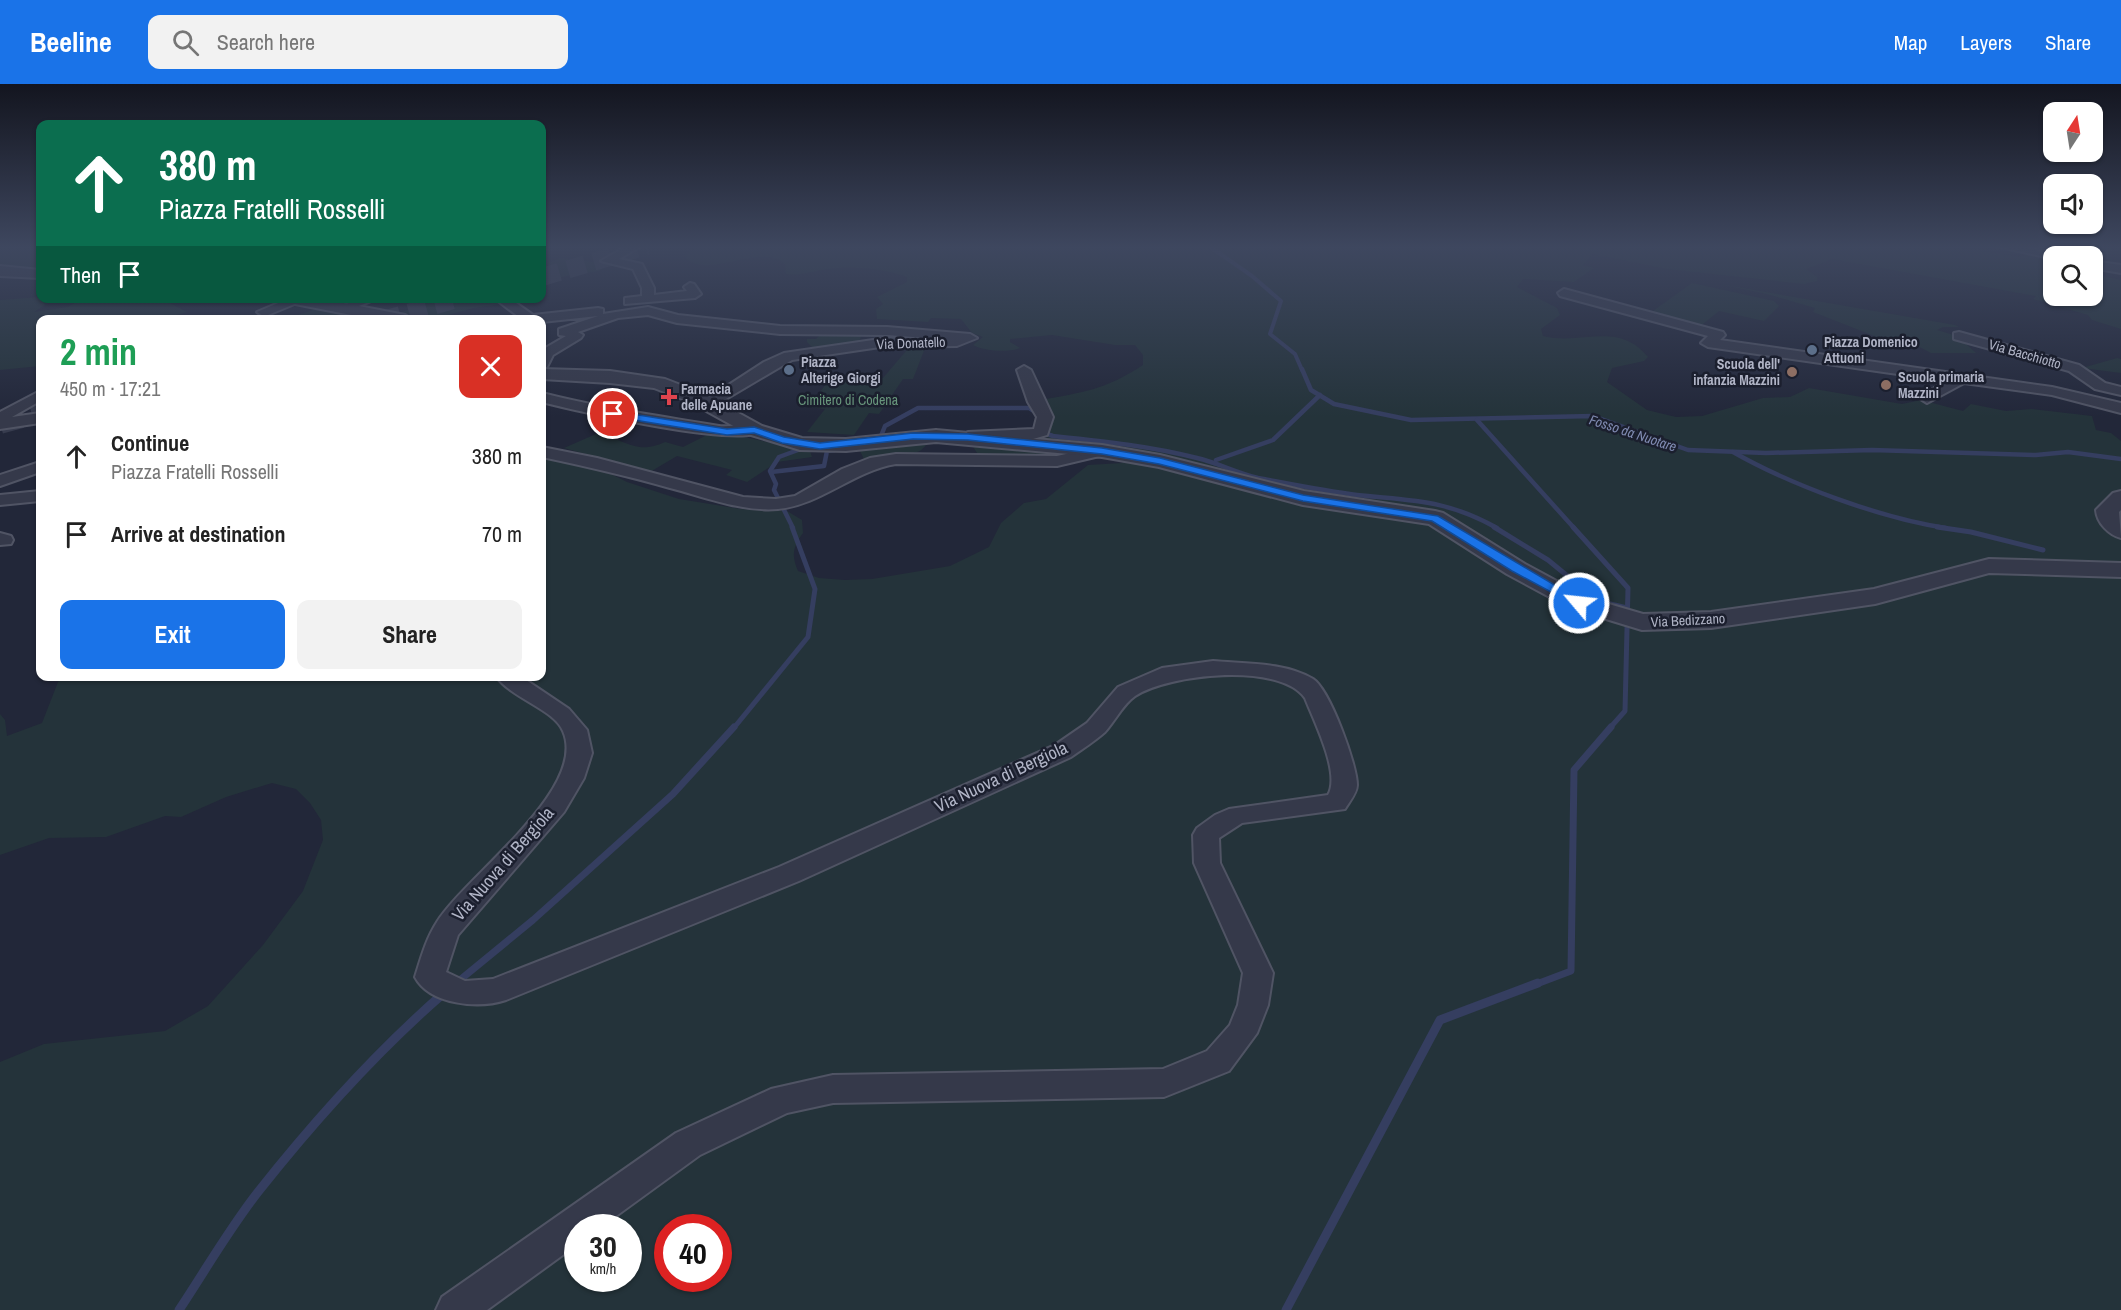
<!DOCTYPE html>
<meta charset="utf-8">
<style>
body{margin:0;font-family:"Archivo Narrow",sans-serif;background:#f2f2f2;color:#222;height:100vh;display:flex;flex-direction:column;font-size:22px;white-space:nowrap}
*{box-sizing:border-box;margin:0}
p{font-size:20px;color:#767676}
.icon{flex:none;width:33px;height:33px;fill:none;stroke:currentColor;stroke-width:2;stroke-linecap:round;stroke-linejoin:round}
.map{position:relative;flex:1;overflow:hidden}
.details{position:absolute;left:36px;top:231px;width:510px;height:366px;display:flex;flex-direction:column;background:#fff;border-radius:12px;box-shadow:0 2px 4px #0004}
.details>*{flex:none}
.banner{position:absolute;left:36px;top:36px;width:510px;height:183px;border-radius:12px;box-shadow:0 2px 4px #0004;background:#0b6e4f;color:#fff;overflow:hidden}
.needle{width:39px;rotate:12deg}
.buttons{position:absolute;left:2043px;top:18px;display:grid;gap:12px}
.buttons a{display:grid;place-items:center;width:60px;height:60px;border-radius:12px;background:#fff;box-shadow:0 2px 4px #0004;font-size:30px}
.speed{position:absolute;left:564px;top:1130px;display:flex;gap:12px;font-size:30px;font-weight:700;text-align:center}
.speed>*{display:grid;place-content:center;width:78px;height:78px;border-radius:50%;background:#fff;box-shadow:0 2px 4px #0004;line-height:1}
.speed small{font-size:15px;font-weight:400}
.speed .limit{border:9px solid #d22;background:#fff;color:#111}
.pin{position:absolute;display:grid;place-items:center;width:51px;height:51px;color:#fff;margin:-26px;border:3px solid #fff;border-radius:50%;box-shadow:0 2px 6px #0007}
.me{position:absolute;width:66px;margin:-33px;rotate:298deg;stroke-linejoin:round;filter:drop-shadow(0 0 4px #0008)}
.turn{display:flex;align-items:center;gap:21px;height:126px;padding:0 24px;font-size:27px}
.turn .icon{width:78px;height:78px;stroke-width:2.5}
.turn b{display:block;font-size:42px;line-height:51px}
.then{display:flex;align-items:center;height:57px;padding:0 24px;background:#0003;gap:12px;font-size:22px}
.round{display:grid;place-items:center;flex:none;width:63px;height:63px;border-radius:12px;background:#f2f2f2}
.summary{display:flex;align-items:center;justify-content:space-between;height:102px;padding:0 24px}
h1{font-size:36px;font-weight:800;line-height:45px;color:#1e9e55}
.primary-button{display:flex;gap:12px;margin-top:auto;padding:12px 24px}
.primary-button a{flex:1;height:69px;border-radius:12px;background:#1a73e8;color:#fff;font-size:24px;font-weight:800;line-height:69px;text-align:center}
.primary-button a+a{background:#f2f2f2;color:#222}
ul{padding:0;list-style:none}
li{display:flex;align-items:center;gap:18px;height:78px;padding:0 24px}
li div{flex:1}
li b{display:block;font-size:22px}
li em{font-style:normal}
header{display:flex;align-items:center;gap:36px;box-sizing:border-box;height:84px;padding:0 30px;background:#1a73e8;color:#fff}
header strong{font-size:28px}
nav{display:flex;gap:33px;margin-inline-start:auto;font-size:21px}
.search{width:420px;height:54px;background:#f2f2f2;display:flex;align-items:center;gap:15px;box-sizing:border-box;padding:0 21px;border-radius:12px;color:#767676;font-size:22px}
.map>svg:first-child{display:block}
.green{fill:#24333a;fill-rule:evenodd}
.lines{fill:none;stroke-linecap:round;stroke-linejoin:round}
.stream-far4{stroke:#353e60;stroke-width:4}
.stream-far3{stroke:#353e60;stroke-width:4.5}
.stream-far2{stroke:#353e60;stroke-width:5}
.stream-far1{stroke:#353e60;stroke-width:7}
.stream{stroke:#353e60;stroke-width:9}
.secondary-tunnel-far1{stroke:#373c4e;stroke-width:18;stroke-dasharray:18 9;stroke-linecap:butt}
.secondary-tunnel{stroke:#373c4e;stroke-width:22;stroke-dasharray:22 11;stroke-linecap:butt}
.minor-casing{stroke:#505464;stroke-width:4}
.tertiary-casing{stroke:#505464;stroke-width:4}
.minor{fill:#35394a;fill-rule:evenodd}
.tertiary{fill:#35394a;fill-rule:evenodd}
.route{fill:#1a73e8;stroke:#114b97;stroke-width:1.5}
.service-dot{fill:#5c6f8a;stroke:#1b1f2e;stroke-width:2}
.education-dot{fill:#8d6e63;stroke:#1b1f2e;stroke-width:2}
.health-dot{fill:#e0444e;stroke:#1b1f2e;stroke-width:2}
.labels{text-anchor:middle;stroke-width:5;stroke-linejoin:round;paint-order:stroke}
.far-poi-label{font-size:14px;font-weight:bold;fill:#b0b4c6;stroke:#1b1f2e;text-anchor:start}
.far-street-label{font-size:14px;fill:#b0b4c6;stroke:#1b1f2e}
.far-park-label{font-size:14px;fill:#68967c;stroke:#1b1f2e}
.far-water-label{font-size:14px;font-style:italic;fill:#808bb2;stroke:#1b1f2e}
.near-street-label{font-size:18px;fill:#b0b4c6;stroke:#1b1f2e}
</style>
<header>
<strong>Beeline</strong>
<div class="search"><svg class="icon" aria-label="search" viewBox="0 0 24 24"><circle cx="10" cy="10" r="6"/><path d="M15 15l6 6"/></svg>Search here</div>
<nav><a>Map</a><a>Layers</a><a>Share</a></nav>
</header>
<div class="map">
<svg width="2121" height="1226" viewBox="0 0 2121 1226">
<rect width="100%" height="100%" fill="#222739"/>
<g class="green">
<path d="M0,162H40V186L0,183Z"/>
<path d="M697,162H1949L2019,173L2029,170L2053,181L2054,212H2092L2093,190L2121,196V245L2092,236L2088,231L2033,215L2036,212L1832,175L1806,185L1817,193V197L1804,200L1667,185L1593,170L1583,181L1594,184L1574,198L1523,195L1517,203L1557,224L1560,231L1541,245L1543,252C1583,262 1617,236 1648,273L1644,277L1612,284L1607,298L1647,326L1676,333L1702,332L1763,314L1790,313L1809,304L1902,320L1921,316L1963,327L1971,320L2006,327L2031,325L2092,332L2096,346L2111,349L2121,357V1226H0V978L44,960L165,947L208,922L263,861L303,807L323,756L321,736L310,719L296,705L272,699L226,713L181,733L165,732L106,753L49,754L0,771V630L5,636L7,652L42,639L58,598L63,593L542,592V369L568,371L585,377L627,398L679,415L741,425L787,427L802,436L803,449C793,463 791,471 798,487L819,494L845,496L872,495L950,482L989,463L1001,439L1024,419L1046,415L1088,381L1122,379L1134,368L1046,357L1051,342L1041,316C1084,308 1105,306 1143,281V271L1135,261H1115L1052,251L1010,255V258L1020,264C1010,269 983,267 973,261L983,253L972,249L961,235L931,234L928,238L877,235L876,225L883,220L877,213L907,198V193C884,184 853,182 828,185C813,187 802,192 786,190L785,180C760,158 705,198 684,172ZM578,1143H628V1194H578ZM668,1143H718V1194H668Z"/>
<path d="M2052,162H2121V167L2098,165L2092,172L2053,170L2059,163Z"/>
<path d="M561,174L607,180L599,187L542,196V186L550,183L548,179Z"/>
<path d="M1692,199L1774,217L1779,222L1764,237L1719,227L1698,244L1646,232Z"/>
<path d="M1719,200L1955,241L1959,243H1943L1937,246L1957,252L1976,269H1931L1906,256L1887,257L1813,228L1815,224L1767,210Z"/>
<path d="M40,213L45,221L34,228L68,223L83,214L162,215L187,228L163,235L40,236V282L0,286V216Z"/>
<path d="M410,215H496L502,220L474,224L433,235L395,230L421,222L401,219Z"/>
<path d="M320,224L355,231L349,235L281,236Z"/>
<path d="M822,249H862L859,259L814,265L807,258V255H816Z"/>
<path d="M927,259L913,295H903L879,330L869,329L854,351L807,348L825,325L808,323L834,290L883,294L912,260Z"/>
<path d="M2117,274L2121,275V289L2082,284Z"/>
<path d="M715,347L810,367L812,373L777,378L747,398L726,391L732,386L677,372L650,388L564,364L596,350C625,354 635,372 665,358L683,363Z"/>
<path d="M930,355C918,376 911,366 892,369C884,371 876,374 868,376L865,377L858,363Z"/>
<path d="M970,358L1086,369L1077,372L986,373L977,369Z"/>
</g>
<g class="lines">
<g class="stream-far4">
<path d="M1209,162L1252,192L1281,217L1270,250L1295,270L1302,286"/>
<path d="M2044,169L2065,172"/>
</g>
<g class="stream-far3">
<path d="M1302,285L1311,306L1334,320L1411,336L1593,332L1688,366L1766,369L1872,366L2036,371L2068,368L2121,375"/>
<path d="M1477,336L1574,444"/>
<path d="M1047,342V350L1053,352C1101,357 1151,362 1197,374C1218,379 1237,389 1258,394C1290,400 1324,407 1357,411C1413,417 1445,415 1497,444"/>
<path d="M879,357L885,342L918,324H1029L1038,330"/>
<path d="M1733,368C1791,401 1880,434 1946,444"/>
<path d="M1216,376L1273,356L1320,311"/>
<path d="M771,388L824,382L827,367L835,366"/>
<path d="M793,444L774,406L776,400L770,387L779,373L798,366"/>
</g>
<g class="stream-far2">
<path d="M1494,443L1548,476L1598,517L1627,524"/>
<path d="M1573,443L1628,504L1625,627L1609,645"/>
<path d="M1937,443L1971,448L2043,466"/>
<path d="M733,645L808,553L815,505L792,443"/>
</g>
<g class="stream-far1">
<path d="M455,900L533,836L673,710L734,643"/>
<path d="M1534,901L1571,887L1574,686L1611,643"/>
</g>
<g class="stream">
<path d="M179,1226C205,1187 229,1145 258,1108C315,1036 376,968 445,908"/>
<path d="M1286,1226L1440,936L1538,899"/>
</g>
<g class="secondary-tunnel-far1">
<path d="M542,193L647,162"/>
<path d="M383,236L461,214"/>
</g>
<path class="secondary-tunnel" d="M0,339L40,328"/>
<g class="minor-casing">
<g id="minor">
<path d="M627,162H641L619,175L642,180L654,204V211L687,207L684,203L690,199L694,200L701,210L695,214L625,220V214L642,212V204L633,185L601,177Z"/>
<path d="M1996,162H2019L2060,172H2054V175Z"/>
<path d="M2092,177L2121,181V189L2092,184Z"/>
<path d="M1564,205L1723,248L1725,251L1720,256L2052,303L2121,319V329L2052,311L1964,299L1927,319L1919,314L1922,311L1947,297L1708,263L1701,259L1708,252L1560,212L1558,209Z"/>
<path d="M290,214L304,216L268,231L263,232L257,228Z"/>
<path d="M359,214H379L344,228L338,224Z"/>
<path d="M494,214H509L533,231L598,224L603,225V230L648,223L678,231L780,242L887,243L970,250L977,254L957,262L880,263L792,276L709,325L701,320L704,317L764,278L784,269L880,255L926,254L887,251L780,250L677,239L648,231L618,234L578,248L583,251L581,254L553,271L547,283L542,284V266L566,252L559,251V245L598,232L542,238V236H523Z"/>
<path d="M1959,248L2079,281L2105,299L2121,303V311L2095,305L2069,287L1954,255V249Z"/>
<path d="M1024,282L1031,286L1053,333L1047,351L1026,357L962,356L960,353L968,348L1034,345L1037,333L1028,318L1017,286Z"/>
<path d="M40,307V317L12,333L40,329V339L0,345V328Z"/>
<path d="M542,309C600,324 660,332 719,342C731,344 755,336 763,346C747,366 572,326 542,318Z"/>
<path d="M1102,362L1108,364L1110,367L1108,370L1057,382L896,380C853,387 821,421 778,425C742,428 705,413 670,404C628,392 585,382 542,373V363L597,374L743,413L776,415L795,412L842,385L870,374L896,370L1057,372Z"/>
<path d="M40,378V388L0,402V391Z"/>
<path d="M40,407V417L0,421V411Z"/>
<path d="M0,449L11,452L13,456L11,460L0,461Z"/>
<path d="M1213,577C1246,580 1284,578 1313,595C1330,606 1357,681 1357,701C1357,709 1349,718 1345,725L1242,739L1219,754L1220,779L1273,889L1268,921L1257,949L1229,987L1164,1013L833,1019L787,1029L700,1071L601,1143H578V1160L487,1226H436L442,1213L676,1049L771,1005L833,991L1163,985L1207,967L1230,941L1238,921L1243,889L1194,779L1193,751L1197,744L1215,731L1229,725L1328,711C1341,690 1314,637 1305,614C1279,578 1169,590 1135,612C1123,620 1115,637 1105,648C1095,657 1082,665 1071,673L799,797L506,916C479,925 430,921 415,893C421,874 426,855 437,838C466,792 589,705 563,647C554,625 512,615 496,592H520L569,625L587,646L592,669L584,694L564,728L458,851L446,888L465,897L493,895L779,783L1055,661L1087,639L1118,603L1162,584Z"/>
</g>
</g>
<g class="tertiary-casing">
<g id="tertiary">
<path d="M0,182L40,186V194L0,192Z"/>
<path d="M282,214H318L405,231L413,236H377L290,219Z"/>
<path d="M542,285L610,287L665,295L704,310L762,342L802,354L846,355L936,346L1102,361L1160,371L1304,407L1435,427L1443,429L1525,480L1588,514L1643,530L1711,528L1874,505L1989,475L2121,479V493L1989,489L1875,520L1711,544L1642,546L1570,524L1507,490L1429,440L1303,421L1159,383L1102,373L936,358L846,367L800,366L748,350L690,318L654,304L610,299L542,295Z"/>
<path d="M2121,407V426L2119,428L2121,454C2109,451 2097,439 2096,426L2113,409Z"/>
</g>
</g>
<use href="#minor" class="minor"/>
<use href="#tertiary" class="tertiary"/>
</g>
<linearGradient id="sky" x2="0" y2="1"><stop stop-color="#13151f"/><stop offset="0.49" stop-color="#3e475f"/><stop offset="1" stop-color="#3e475f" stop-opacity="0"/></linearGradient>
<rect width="2121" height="333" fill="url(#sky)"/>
<path class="route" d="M613,327L727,345L754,343L784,353L820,359L913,349L968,350L1102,364L1160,374L1303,411L1438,432L1585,519L1575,521L1512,487L1432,437L1303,417L1159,380L1102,370L968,356L913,355L820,365L782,359L754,349L727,351L609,332V328Z"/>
<g class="service-dot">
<circle cx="1812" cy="266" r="6"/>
<circle cx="789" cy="286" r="6"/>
</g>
<g class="education-dot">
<circle cx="1792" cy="288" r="6"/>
<circle cx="1886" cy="301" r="6"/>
</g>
<path class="health-dot" d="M666 304h6v6h6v6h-6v6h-6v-6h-6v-6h6z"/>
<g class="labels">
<g class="far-poi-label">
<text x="1824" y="263">Piazza Domenico<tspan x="1824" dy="16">Attuoni</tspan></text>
<text x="801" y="283">Piazza<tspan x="801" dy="16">Alterige Giorgi</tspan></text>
<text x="1780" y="285" text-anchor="end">Scuola dell'<tspan x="1780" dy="16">infanzia Mazzini</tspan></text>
<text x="1898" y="298">Scuola primaria<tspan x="1898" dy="16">Mazzini</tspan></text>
<text x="681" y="310">Farmacia<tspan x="681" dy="16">delle Apuane</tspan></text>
</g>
<g class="far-street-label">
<text transform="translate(911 259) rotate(-2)" y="5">Via Donatello</text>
<text transform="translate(2025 270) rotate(16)" y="5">Via Bacchiotto</text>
<text transform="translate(1688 536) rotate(-3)" y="5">Via Bedizzano</text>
</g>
<g class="far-park-label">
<text x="848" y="321">Cimitero di Codena</text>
</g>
<g class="far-water-label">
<text transform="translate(1633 349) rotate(18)" y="5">Fosso da Nuotare</text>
</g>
<g class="near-street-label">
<text transform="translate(1001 693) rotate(-25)" y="6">Via Nuova di Bergiola</text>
<text transform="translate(503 780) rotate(-49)" y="6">Via Nuova di Bergiola</text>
</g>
</g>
</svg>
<div class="buttons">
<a><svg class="needle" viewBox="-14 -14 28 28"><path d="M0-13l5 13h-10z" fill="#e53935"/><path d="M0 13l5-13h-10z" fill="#767676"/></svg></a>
<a><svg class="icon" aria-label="sound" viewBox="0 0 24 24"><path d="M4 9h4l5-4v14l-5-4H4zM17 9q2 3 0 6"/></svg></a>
<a><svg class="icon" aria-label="search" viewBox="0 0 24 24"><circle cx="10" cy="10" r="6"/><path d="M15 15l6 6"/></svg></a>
</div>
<div class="speed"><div>30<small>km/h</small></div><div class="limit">40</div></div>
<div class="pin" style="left:613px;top:330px;background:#d93025"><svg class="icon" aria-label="arrive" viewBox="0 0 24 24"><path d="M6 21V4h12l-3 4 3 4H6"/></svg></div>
<svg class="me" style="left:1579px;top:519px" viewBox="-20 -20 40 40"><circle r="17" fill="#1a73e8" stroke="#fff" stroke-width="3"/><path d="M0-11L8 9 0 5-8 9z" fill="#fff"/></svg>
<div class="banner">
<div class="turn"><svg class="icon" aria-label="ahead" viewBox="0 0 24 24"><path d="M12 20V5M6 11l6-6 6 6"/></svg><div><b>380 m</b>Piazza Fratelli Rosselli</div></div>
<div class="then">Then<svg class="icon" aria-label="arrive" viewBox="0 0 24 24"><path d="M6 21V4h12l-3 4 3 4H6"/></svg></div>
</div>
<section class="details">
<div class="summary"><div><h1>2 min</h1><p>450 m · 17:21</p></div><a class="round" style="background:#d93025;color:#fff"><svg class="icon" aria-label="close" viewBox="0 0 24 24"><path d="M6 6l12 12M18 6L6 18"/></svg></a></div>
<ul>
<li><svg class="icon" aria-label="ahead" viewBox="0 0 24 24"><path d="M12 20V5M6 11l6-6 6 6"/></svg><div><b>Continue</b><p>Piazza Fratelli Rosselli</p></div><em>380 m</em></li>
<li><svg class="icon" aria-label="arrive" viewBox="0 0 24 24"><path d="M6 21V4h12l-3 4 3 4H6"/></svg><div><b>Arrive at destination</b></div><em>70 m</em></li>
</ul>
<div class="primary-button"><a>Exit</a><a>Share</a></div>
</section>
</div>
